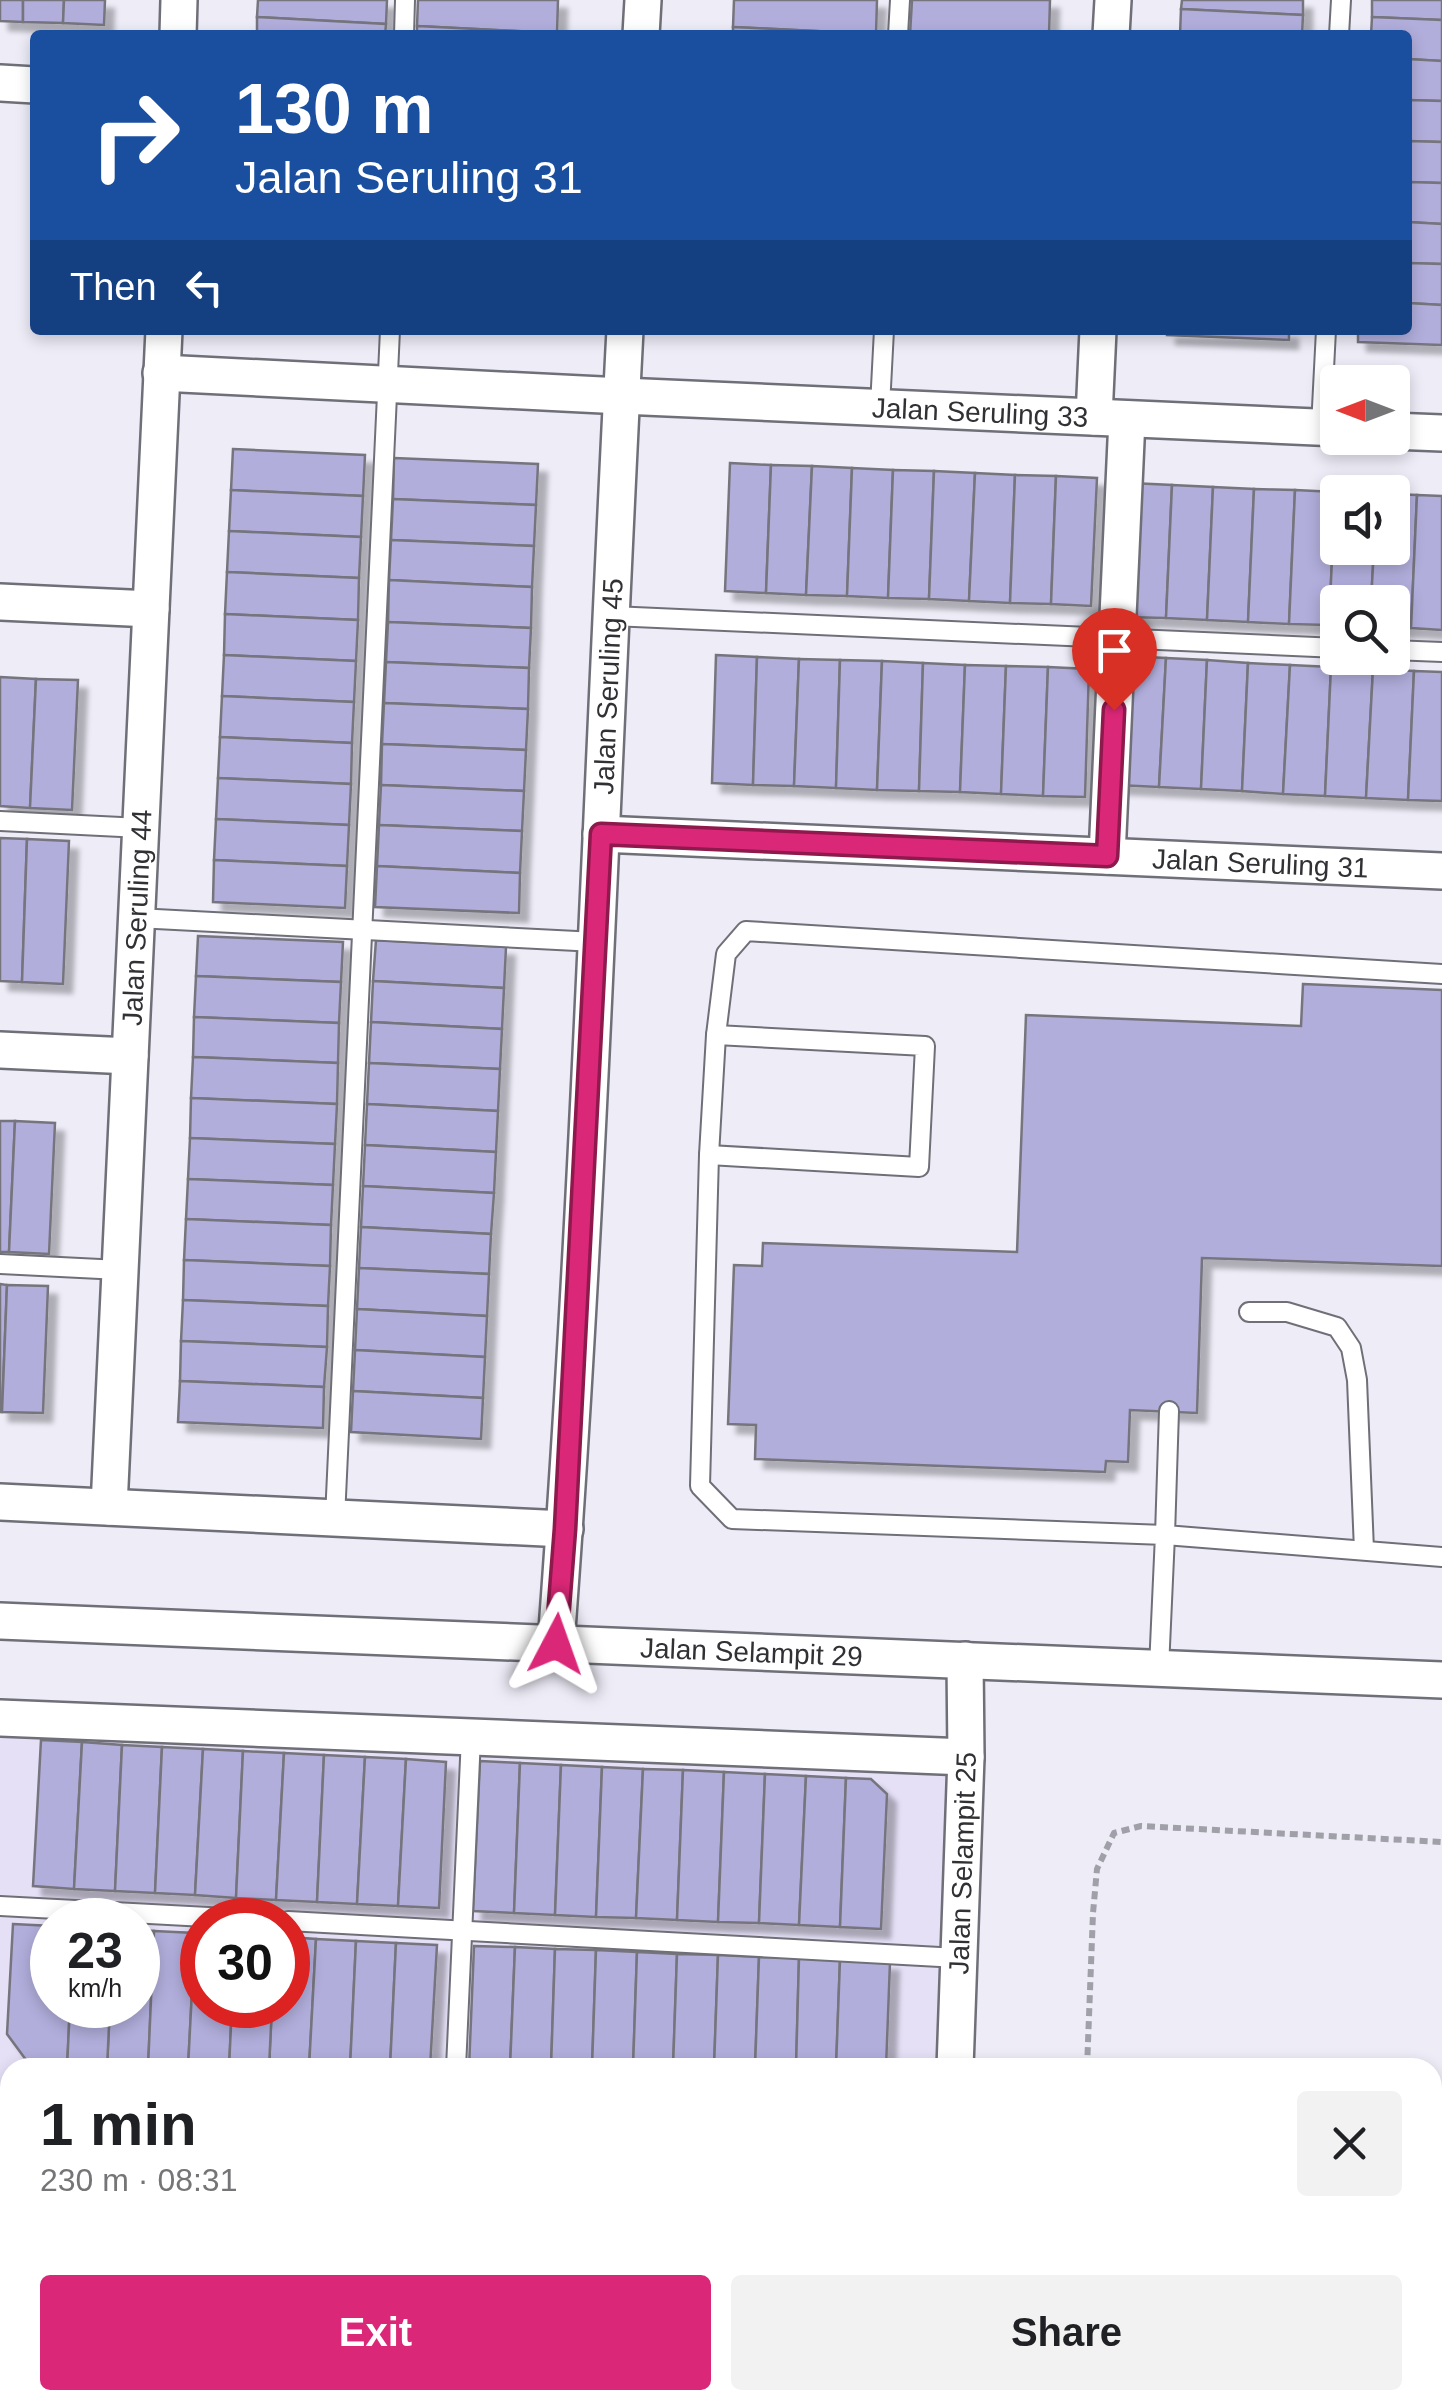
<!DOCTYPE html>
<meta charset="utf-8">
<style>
body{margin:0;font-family:Arial,sans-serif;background:#f2f2f2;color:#202124;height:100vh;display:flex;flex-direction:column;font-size:38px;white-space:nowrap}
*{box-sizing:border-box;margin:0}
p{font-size:32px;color:#757577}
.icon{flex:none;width:55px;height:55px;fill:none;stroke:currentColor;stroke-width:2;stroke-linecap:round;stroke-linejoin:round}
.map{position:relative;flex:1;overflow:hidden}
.drawer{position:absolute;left:0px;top:2058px;width:1442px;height:352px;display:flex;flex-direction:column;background:#fff;border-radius:30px 30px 0 0;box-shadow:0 5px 15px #0003}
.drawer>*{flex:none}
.hud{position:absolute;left:30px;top:30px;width:1382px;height:305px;border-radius:10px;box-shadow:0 5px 15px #0003;background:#1a4fa0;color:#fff;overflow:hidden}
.needle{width:65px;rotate:270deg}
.tools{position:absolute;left:1320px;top:365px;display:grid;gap:20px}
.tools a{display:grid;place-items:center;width:90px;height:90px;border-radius:10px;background:#fff;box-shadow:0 5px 15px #0003;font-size:50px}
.speed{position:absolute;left:30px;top:1898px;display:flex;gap:20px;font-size:50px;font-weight:700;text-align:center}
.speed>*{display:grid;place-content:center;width:130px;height:130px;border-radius:50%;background:#fff;box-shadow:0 5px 15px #0003;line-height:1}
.speed small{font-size:25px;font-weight:400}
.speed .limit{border:15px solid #d22;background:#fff;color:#111}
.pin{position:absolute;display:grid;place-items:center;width:85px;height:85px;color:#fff;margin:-102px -42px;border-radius:50% 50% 50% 0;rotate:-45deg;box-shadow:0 0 10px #0007}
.pin .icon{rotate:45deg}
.me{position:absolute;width:110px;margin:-55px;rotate:4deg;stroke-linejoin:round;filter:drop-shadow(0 0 8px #0008)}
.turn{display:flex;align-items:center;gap:35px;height:210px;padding:0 40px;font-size:45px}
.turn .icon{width:130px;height:130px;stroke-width:2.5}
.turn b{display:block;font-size:70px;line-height:85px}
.then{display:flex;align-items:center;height:95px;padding:0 40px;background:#0003;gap:20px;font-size:38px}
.round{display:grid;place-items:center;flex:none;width:105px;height:105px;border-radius:10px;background:#f2f2f2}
.headline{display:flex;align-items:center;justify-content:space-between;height:170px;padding:0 40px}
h1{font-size:60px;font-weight:700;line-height:75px}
.button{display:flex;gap:20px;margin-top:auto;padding:20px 40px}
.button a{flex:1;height:115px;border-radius:10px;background:#db2777;color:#fff;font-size:40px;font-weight:700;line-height:115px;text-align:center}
.button a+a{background:#f2f2f2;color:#202124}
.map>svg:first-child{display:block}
.commercial{fill:#e5e0f6;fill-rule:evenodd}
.building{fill:#b1aedc;stroke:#76757e;stroke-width:2.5;filter:url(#shadow)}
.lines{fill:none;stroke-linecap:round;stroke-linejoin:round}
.lane-casing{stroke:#6f6f78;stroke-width:22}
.street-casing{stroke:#6f6f78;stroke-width:40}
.path{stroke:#a0a0a8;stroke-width:6;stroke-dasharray:8 5;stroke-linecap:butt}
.lane{stroke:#fff;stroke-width:18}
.street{stroke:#fff;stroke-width:35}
.route-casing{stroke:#8e194d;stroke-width:25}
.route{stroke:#db2777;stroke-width:18}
.labels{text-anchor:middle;stroke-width:9;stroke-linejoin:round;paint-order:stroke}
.street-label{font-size:28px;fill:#313135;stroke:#fff}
</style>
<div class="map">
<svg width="1442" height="2408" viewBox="0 0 1442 2408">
<defs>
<filter id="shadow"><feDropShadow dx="9" dy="9" stdDeviation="2.5" flood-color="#0004"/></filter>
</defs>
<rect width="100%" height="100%" fill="#edecf7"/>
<path class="commercial" d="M0,1736L947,1771L936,2067L10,2068V2400H923L922,2408H6L0,2248ZM52,1920H138V2005H52ZM202,1920H288V2005H202Z"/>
<g class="building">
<path d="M0,0H23V22L0,21Z"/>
<path d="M23,0H64L63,23L23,22Z"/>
<path d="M64,0H105L104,25L63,23Z"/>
<path d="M258,0H387L386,24L257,17Z"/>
<path d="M418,0H558L557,33L417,26Z"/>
<path d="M734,0H877L876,34L733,27Z"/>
<path d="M912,0H1050L1049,35H910Z"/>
<path d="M1182,0H1303V15L1181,9Z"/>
<path d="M1372,0H1442V20L1372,17Z"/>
<path d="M1181,9L1303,15L1302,35H1180Z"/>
<path d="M257,17L386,24L385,35H257Z"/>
<path d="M1372,17L1442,20V61L1408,59V35H1371Z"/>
<path d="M417,26L557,33V35H417Z"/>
<path d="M733,27L876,34V35H733Z"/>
<path d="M1408,59L1442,61V101L1408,100Z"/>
<path d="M1408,100L1442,101V142L1408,141Z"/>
<path d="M1408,141L1442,142V183L1408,182Z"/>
<path d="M1408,182L1442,183V224L1408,222Z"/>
<path d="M1408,222L1442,224V264L1408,263Z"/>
<path d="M1408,263L1442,264V305L1408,303Z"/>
<path d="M1408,303L1442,305V345L1358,342V330H1408Z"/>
<path d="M1167,330H1289V340L1167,335Z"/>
<path d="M233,449L365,455L363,496L231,490Z"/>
<path d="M394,458L538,464L536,505L393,499Z"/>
<path d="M730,463L771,465L766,593L725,591Z"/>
<path d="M771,465L812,466L806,595L766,593Z"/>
<path d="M812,466L852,468L847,596L806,595Z"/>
<path d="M852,468L893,470L888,598L847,596Z"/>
<path d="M893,470L934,471L929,599L888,598Z"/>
<path d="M934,471L975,473L969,601L929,599Z"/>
<path d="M975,473L1015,475L1010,603L969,601Z"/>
<path d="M1015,475L1056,476L1051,604L1010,603Z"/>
<path d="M1056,476L1097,478L1091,606L1051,604Z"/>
<path d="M1131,483L1172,485L1166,618L1126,617Z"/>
<path d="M1172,485L1213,487L1207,620L1166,618Z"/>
<path d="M1213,487L1254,489L1248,622L1207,620Z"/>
<path d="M1254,489L1295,490L1289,624L1248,622Z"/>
<path d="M231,490L363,496L361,537L229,531Z"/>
<path d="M1295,490L1335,492L1329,625L1289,624Z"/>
<path d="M1335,492H1346H1338V548H1374L1371,602H1338V625H1329Z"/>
<path d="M1392,494L1417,495L1411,628H1392V602H1371L1374,548H1392Z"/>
<path d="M1417,495L1442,496V630L1411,628Z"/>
<path d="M393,499L536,505L534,546L391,540Z"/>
<path d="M229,531L361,537L359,578L227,572Z"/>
<path d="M391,540L534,546L532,587L389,580Z"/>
<path d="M227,572L359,578L358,620L225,614Z"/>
<path d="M389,580L532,587L531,628L388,622Z"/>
<path d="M225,614L358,620L356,661L224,655Z"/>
<path d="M388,622L531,628L529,668L386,662Z"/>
<path d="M224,655L356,661L354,702L222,696Z"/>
<path d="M716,655L757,657L753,785L712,783Z"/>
<path d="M1124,656L1166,658L1159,787L1117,785Z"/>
<path d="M757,657L799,659L794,786L753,785Z"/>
<path d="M1166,658L1207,660L1201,789L1159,787Z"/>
<path d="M799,659L840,660L836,788L794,786Z"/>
<path d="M840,660L882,661L877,790L836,788Z"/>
<path d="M1207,660L1248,663L1242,791L1201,789Z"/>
<path d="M882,661L923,663L919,791L877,790Z"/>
<path d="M386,662L529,668L528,709L384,703Z"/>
<path d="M923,663L965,665L960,792L919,791Z"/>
<path d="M1248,663L1290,665L1283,794L1242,791Z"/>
<path d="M965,665L1006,666L1001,794L960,792Z"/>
<path d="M1290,665L1331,667L1325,796L1283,794Z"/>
<path d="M1006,666L1048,667L1043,796L1001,794Z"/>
<path d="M1048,667L1089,669L1085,797L1043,796Z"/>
<path d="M1331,667L1373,669L1366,798L1325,796Z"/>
<path d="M1373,669L1414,671L1408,800L1366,798Z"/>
<path d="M1414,671L1442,672V801L1408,800Z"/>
<path d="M0,677L36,679L30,808L0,806Z"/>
<path d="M36,679L78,680L72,810L30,808Z"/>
<path d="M222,696L354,702L352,743L220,737Z"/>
<path d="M384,703L528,709L526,750L382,744Z"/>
<path d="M220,737L352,743L351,784L218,778Z"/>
<path d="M382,744L526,750L524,791L381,785Z"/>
<path d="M218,778L351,784L349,825L216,819Z"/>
<path d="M381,785L524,791L522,831L379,825Z"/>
<path d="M216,819L349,825L347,866L214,860Z"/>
<path d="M379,825L522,831L520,873L377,866Z"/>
<path d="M0,838L27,839L22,982L0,981Z"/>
<path d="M27,839L69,841L63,984L22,982Z"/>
<path d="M214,860L347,866L345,908L213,902Z"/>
<path d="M377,866L520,873L519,913L375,907Z"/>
<path d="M198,936L343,942L341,982L196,976Z"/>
<path d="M376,940L506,947L504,988L373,981Z"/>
<path d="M196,976L341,982L339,1023L194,1017Z"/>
<path d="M373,981L504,988L502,1029L371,1022Z"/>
<path d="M1303,984L1442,990V1266L1202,1258L1197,1413L1130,1410L1128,1462L1106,1461L1105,1472L755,1459L756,1425L728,1424L734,1265L762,1266L763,1243L1017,1252L1026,1015L1301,1026Z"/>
<path d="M194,1017L339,1023L338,1063L193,1057Z"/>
<path d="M371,1022L502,1029L500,1069L369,1063Z"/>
<path d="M193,1057L338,1063L337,1104L191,1098Z"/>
<path d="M369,1063L500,1069L498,1111L367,1104Z"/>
<path d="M191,1098L337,1104L335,1144L190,1138Z"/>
<path d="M367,1104L498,1111L496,1152L365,1145Z"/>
<path d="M0,1121H15L9,1252H0Z"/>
<path d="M15,1121L55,1123L49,1254L9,1252Z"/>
<path d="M190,1138L335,1144L333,1185L188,1179Z"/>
<path d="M365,1145L496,1152L494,1193L363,1186Z"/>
<path d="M188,1179L333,1185L331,1225L186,1219Z"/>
<path d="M363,1186L494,1193L491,1234L361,1227Z"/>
<path d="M186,1219L331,1225L330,1266L184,1260Z"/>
<path d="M361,1227L491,1234L489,1274L359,1268Z"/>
<path d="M184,1260L330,1266L328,1306L183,1300Z"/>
<path d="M359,1268L489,1274L487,1316L357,1309Z"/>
<path d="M0,1284L7,1285L2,1412H0Z"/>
<path d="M7,1285L48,1286L43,1413L2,1412Z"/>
<path d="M183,1300L328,1306L327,1347L181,1341Z"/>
<path d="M357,1309L487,1316L485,1357L355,1350Z"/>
<path d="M181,1341L327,1347L324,1387L180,1381Z"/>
<path d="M355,1350L485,1357L483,1398L353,1391Z"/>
<path d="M180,1381L324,1387L323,1428L178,1422Z"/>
<path d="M353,1391L483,1398L481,1439L351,1432Z"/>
<path d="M41,1740L82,1742L74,1889L33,1886Z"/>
<path d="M82,1742L122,1745L115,1891L74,1889Z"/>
<path d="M122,1745L162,1747L155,1893L115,1891Z"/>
<path d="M162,1747L203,1749L195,1895L155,1893Z"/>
<path d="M203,1749L243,1751L236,1898L195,1895Z"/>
<path d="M243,1751L284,1753L276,1900L236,1898Z"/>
<path d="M284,1753L324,1755L317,1902L276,1900Z"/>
<path d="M324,1755L365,1757L357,1904L317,1902Z"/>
<path d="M365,1757L406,1759L398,1906L357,1904Z"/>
<path d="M406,1759L446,1762L439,1908L398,1906Z"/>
<path d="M480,1761L520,1763L514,1913L473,1911Z"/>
<path d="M520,1763L561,1765L555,1915L514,1913Z"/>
<path d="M561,1765L602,1767L596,1917L555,1915Z"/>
<path d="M602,1767L643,1769L636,1918L596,1917Z"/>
<path d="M643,1769L683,1770L677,1920L636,1918Z"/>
<path d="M683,1770L724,1772L718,1922L677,1920Z"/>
<path d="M724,1772L765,1774L759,1923L718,1922Z"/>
<path d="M765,1774L806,1776L799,1925L759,1923Z"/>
<path d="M806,1776L846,1778L840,1927L799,1925Z"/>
<path d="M846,1778L871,1779L887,1794L881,1929L840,1927Z"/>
<path d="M13,1924L52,1926V2005H70L67,2068H32L7,2034Z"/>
<path d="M138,1930L154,1931L148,2068H107L110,2005H138Z"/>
<path d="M154,1931L195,1933L188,2068H148Z"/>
<path d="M195,1933H202V2005H232L229,2068H188Z"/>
<path d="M288,1937L316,1939L309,2068H269L272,2005H288Z"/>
<path d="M316,1939L356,1941L350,2068H309Z"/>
<path d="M356,1941L396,1943L390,2068H350Z"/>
<path d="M396,1943L437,1945L430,2068H390Z"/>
<path d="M474,1946L515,1947L510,2068H469Z"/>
<path d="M515,1947L555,1949L551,2068H510Z"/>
<path d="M555,1949L596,1950L592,2068H551Z"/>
<path d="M596,1950L637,1952L633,2068H592Z"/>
<path d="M637,1952L677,1954L673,2068H633Z"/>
<path d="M677,1954L718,1955L714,2068H673Z"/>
<path d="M718,1955L759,1957L755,2068H714Z"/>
<path d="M759,1957L799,1958L796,2068H755Z"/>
<path d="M799,1958L840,1960L836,2068H796Z"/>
<path d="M840,1960L890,1962L886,2068H836Z"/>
<path d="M70,2005H110L107,2068H67Z"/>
<path d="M232,2005H272L269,2068H229Z"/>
<path d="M39,2400H91V2408H38Z"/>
<path d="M91,2400H132L131,2408H91Z"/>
<path d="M132,2400H172V2408H131Z"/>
<rect x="172" y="2400" width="40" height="8"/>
<path d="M212,2400H253L252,2408H212Z"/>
<path d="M253,2400H293V2408H252Z"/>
<rect x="293" y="2400" width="40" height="8"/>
<path d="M333,2400H374L373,2408H333Z"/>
<path d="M374,2400H414L413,2408H373Z"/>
<path d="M414,2400H454V2408H413Z"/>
<rect x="494" y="2400" width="40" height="8"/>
<rect x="534" y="2400" width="41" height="8"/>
<path d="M575,2400H616L615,2408H575Z"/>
<path d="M616,2400H656V2408H615Z"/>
<rect x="656" y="2400" width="41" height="8"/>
<path d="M697,2400H738L737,2408H697Z"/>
<path d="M738,2400L779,2401L778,2408H737Z"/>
<path d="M779,2401L819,2404V2408H778Z"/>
<path d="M819,2404L860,2405V2408H819Z"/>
</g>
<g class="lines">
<g class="lane-casing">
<g id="lane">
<path d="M404,35L405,0"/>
<path d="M898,35L900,0"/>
<path d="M1339,35L1341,0"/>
<path d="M880,406L884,330"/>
<path d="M1321,427L1326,330"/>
<path d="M612,616L1338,648"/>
<path d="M1392,650L1442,652"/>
<path d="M0,821L141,828"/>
<path d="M137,918L596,942"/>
<path d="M709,1155L919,1167L925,1046L716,1035"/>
<path d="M0,1264L120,1270"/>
<path d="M1249,1312H1287L1337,1327L1351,1348L1357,1380L1364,1550"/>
<path d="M1169,1411L1165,1535L1442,1557"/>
<path d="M335,1518L390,330"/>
<path d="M1159,1668L1165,1535L732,1519L700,1486L709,1155L716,1035L726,954L746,931L1442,974"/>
<path d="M0,1906L263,1920"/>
<path d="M288,1921L958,1958"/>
<path d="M456,2068L471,1737"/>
<path d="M0,2360H10"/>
<path d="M471,2408V2400"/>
</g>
</g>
<g class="street-casing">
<g id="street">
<path d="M178,35L179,0"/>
<path d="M641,35L643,0"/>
<path d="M1111,35L1113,0"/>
<path d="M0,83L35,85"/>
<path id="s1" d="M161,373L622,396L1338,428"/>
<path d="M1094,417L1098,330"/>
<path d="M1392,431L1442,433"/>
<path d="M0,602L151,609"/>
<path id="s2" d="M601,834L1442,871"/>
<path d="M1107,856L1127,419"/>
<path d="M0,1050L130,1056"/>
<path d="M0,1502L565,1529"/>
<path id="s3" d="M109,1507L164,330"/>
<path id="s4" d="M0,1621L1442,1680"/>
<path id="s5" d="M556,1643C589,1206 602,768 625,330"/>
<path d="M0,1718L966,1757"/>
<path id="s6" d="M955,2068L966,1757L965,1660"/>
<path d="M0,2130H10"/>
<path d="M941,2408L942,2400"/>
</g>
</g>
<g class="path">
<path d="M1087,2068L1093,1913L1097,1869L1114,1833L1141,1826L1442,1842"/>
<path d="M1070,2408V2400"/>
</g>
<use href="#lane" class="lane"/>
<use href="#street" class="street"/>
</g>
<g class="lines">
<g class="route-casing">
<path id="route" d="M556,1644L565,1529L601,834L1107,856L1114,710"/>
</g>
<use href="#route" class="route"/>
</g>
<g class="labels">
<g class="street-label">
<text dy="10" stroke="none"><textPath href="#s1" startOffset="820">Jalan Seruling 33</textPath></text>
<text dy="10" stroke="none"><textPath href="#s5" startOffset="958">Jalan Seruling 45</textPath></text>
<text dy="10" stroke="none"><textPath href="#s2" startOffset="660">Jalan Seruling 31</textPath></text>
<text dy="10" stroke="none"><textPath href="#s3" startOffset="590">Jalan Seruling 44</textPath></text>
<text dy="10" stroke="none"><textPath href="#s4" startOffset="752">Jalan Selampit 29</textPath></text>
<text dy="10" stroke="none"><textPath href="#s6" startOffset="205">Jalan Selampit 25</textPath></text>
</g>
</g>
</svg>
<div class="tools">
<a><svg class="needle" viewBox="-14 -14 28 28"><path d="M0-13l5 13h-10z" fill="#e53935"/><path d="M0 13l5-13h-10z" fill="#757577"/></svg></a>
<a><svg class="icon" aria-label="sound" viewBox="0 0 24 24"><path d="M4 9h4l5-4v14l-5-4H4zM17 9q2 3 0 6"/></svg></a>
<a><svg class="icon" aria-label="search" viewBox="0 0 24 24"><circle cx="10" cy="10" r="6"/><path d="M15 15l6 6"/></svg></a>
</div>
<div class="speed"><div>23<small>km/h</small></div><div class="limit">30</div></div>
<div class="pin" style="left:1114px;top:710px;background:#d93025"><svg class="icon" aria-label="arrive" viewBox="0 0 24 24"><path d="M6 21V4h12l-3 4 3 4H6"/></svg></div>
<svg class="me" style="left:556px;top:1644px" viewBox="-20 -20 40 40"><path d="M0-17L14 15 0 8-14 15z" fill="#db2777" stroke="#fff" stroke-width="4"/></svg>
<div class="hud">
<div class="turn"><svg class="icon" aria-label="right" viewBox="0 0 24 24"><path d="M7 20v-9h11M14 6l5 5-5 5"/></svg><div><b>130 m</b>Jalan Seruling 31</div></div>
<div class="then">Then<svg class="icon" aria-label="left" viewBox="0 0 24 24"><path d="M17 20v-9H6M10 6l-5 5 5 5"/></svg></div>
</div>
<section class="drawer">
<div class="headline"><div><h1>1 min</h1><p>230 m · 08:31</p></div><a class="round"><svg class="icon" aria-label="close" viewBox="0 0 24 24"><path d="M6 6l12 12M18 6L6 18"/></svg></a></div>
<div class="button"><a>Exit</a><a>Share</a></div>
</section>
</div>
